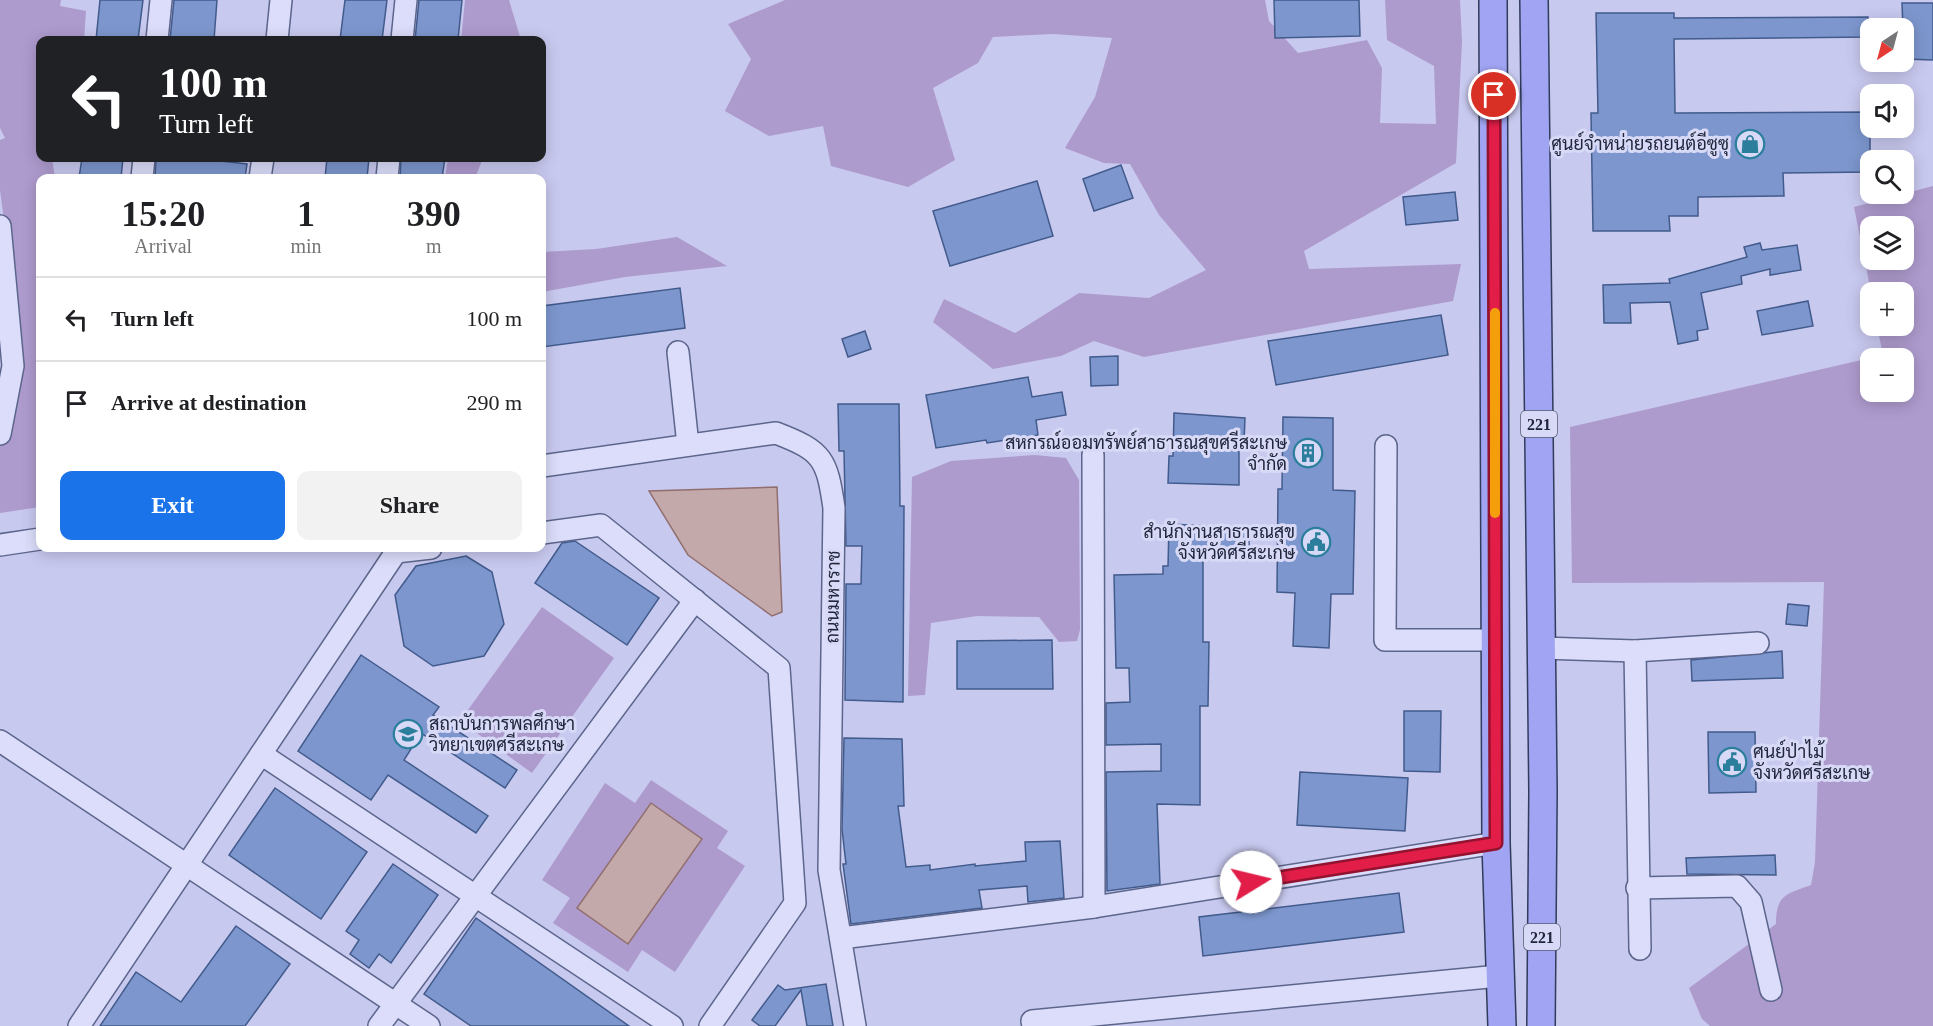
<!DOCTYPE html>
<meta charset="utf-8">
<style>
body{margin:0;font-family:"Times New Roman",Sarabun,serif;background:#f2f2f2;color:#202124;height:100vh;display:flex;flex-direction:column;font-size:22px;white-space:nowrap}
*{box-sizing:border-box;margin:0}
p{font-size:20px;color:#757577}
.icon{flex:none;width:33px;height:33px;fill:none;stroke:currentColor;stroke-width:2;stroke-linecap:round;stroke-linejoin:round}
.map{position:relative;flex:1;overflow:hidden}
.details{position:absolute;left:36px;top:174px;width:510px;height:378px;display:flex;flex-direction:column;background:#fff;border-radius:12px;box-shadow:0 3px 15px #0003}
.details>*{flex:none}
.banner{position:absolute;left:36px;top:36px;width:510px;height:126px;border-radius:12px;box-shadow:0 3px 15px #0003;background:#202124;color:#fff;overflow:hidden}
.needle{width:39px;rotate:216deg}
.tools{position:absolute;left:1860px;top:18px;display:grid;gap:12px}
.tools a{display:grid;place-items:center;width:54px;height:54px;border-radius:12px;background:#fff;box-shadow:0 3px 15px #0003;font-size:30px}
.pin{position:absolute;display:grid;place-items:center;width:51px;height:51px;color:#fff;margin:-26px;border:3px solid #fff;border-radius:50%;box-shadow:0 2px 6px #0007}
.me{position:absolute;width:66px;margin:-33px;rotate:81deg;stroke-linejoin:round;filter:drop-shadow(0 0 4px #0008)}
.turn{display:flex;align-items:center;gap:21px;height:126px;padding:0 24px;font-size:27px}
.turn .icon{width:78px;height:78px;stroke-width:2.5}
.turn b{display:block;font-size:42px;line-height:51px}
.eta{display:flex;justify-content:space-evenly;align-items:center;height:102px;text-align:center}
.eta b{font-size:36px;font-weight:800;line-height:42px}
.cta{display:flex;gap:12px;margin-top:auto;padding:12px 24px}
.cta a{flex:1;height:69px;border-radius:12px;background:#1a73e8;color:#fff;font-size:24px;font-weight:800;line-height:69px;text-align:center}
.cta a+a{background:#f2f2f2;color:#202124}
ul{padding:0;list-style:none}
li{display:flex;align-items:center;gap:18px;height:84px;padding:0 24px;border-top:2px solid #e0e0e0}
li div{flex:1}
li b{display:block;font-size:22px}
li em{font-style:normal}
.map>svg:first-child{display:block}
.green{fill:#ae9bce;fill-rule:evenodd}
.water{fill:#c3a9aa;stroke:#926f6f;stroke-width:1.5}
.building{fill:#7d97ce;stroke:#425b8c;stroke-width:1.5}
.lines{fill:none;stroke-linecap:round;stroke-linejoin:round}
.minor-casing{stroke:#5c668c;stroke-width:24}
.major-casing{stroke:#303c5a;stroke-width:30}
.minor{stroke:#dcddfa;stroke-width:21}
.major{stroke:#a0a4f2;stroke-width:27}
.route-casing{stroke:#92132f;stroke-width:15}
.route{stroke:#e11d48;stroke-width:10}
.slow{stroke:#f59e0b;stroke-width:10}
.labels{text-anchor:middle;stroke-width:6;stroke-linejoin:round;paint-order:stroke}
.shield{fill:#d8d9f6;stroke:#575c74;stroke-width:1.5}
.shield-label{font-size:16px;font-weight:bold;fill:#20273c}
.poi-label{font-size:18px;fill:#20273c;stroke:#d8d9f6;text-anchor:end}
.street-label{font-size:18px;fill:#20273c;stroke:#d8d9f6}
</style>
<div class="map">
<svg width="1933" height="1026" viewBox="0 0 1933 1026">
<rect width="100%" height="100%" fill="#c8c9ef"/>
<g class="green">
<path d="M0,0H61L60,6L86,11L84,40H40V158H52L55,178H40V507L0,513V398L18,326L0,190V140L5,138L0,128Z"/>
<path d="M465,0H509L521,40H461Z"/>
<path d="M785,0H1265L1269,21L1298,53L1367,40L1382,68L1380,123L1436,124L1434,66L1387,40L1385,0H1460L1462,42L1456,163L1304,251L1309,269L1461,264L1453,301L1144,357L1094,341L1061,356L993,369L933,322L944,299L1015,333L1079,293L1149,298L1206,270L1159,215L1130,164L1104,163L1065,148L1095,97L1112,38L1053,34L993,37L978,63L933,88L955,160L908,187L831,166L823,126L769,136L725,111L751,59L728,24Z"/>
<path d="M448,158H483L475,178H445Z"/>
<path d="M1933,186V1026H1710L1702,1019L1689,988L1776,924C1776,895 1786,894 1811,885L1815,862L1824,582L1572,583L1570,427L1883,355L1877,326H1904V292H1871L1854,207ZM1870,226H1904V260H1870ZM1870,358H1904V392H1870Z"/>
<path d="M677,237L727,266L625,277L542,292V252L596,249Z"/>
<path d="M1035,455L1066,458L1079,480L1080,630L1077,641L1059,642L1039,617L977,616L931,623L925,695L908,696L912,477L951,461Z"/>
<path d="M542,607L614,658L532,773L460,721Z"/>
<path d="M651,780L728,831L717,848L745,866L675,972L642,950L628,972L553,923L570,898L542,880L605,783L635,803Z"/>
</g>
<g class="water">
<path d="M777,487L782,612L772,616L688,555L649,491Z"/>
<path d="M651,803L702,839L628,944L577,908Z"/>
</g>
<g class="building">
<path d="M100,0H143L138,40H96Z"/>
<path d="M174,0H217L214,40H170Z"/>
<path d="M345,0H387L382,40H340Z"/>
<path d="M419,0H462L458,40H415Z"/>
<path d="M1274,0H1359L1360,36L1275,38Z"/>
<path d="M1902,3H1933V60L1904,59Z"/>
<path d="M1596,13H1674V18L1868,17V37L1674,39L1675,113L1870,112V172L1783,173L1784,196L1698,197V216H1669L1670,231H1593L1591,113H1598Z"/>
<path d="M82,158H123L121,178H79Z"/>
<path d="M156,158H195L247,164L245,178H155Z"/>
<path d="M327,158H369L367,178H325Z"/>
<path d="M401,158H445L442,178H400Z"/>
<path d="M1121,165L1133,198L1094,211L1083,179Z"/>
<path d="M1037,181L1053,236L950,266L933,211Z"/>
<path d="M1455,192L1458,220L1406,225L1403,197Z"/>
<path d="M1760,243L1762,250L1797,245L1801,270L1770,275V269L1741,276L1742,284L1701,293L1708,329L1697,331L1698,340L1678,344L1670,302L1630,303L1631,323H1604L1603,285L1670,283L1669,279L1747,257L1744,247Z"/>
<path d="M680,288L685,328L542,347V306Z"/>
<path d="M1808,301L1813,326L1762,335L1757,311Z"/>
<path d="M1441,315L1448,355L1276,385L1268,341Z"/>
<path d="M865,331L871,349L848,357L842,339Z"/>
<path d="M1118,356V385L1091,386L1090,357Z"/>
<path d="M1028,377L1032,397L1062,392L1066,415L1036,420L1038,435L987,443L986,440L936,448L926,395Z"/>
<path d="M838,404H899L900,506H904L903,702L845,700L846,584H861L862,546H846L844,451H839Z"/>
<path d="M1174,413L1245,418L1244,442H1239V485L1168,483L1169,456H1173Z"/>
<path d="M1283,417L1333,418V490L1355,491L1353,594H1331L1329,648L1293,646L1295,593L1277,592L1278,489H1282Z"/>
<path d="M1169,524L1249,528V555L1203,553V642H1209L1208,706H1200V805L1157,804L1160,884L1107,891L1106,772L1161,771V744L1106,745V703L1130,702L1129,668H1116L1114,575L1163,574V566H1168Z"/>
<path d="M575,541L659,598L627,645L535,583L562,543Z"/>
<path d="M466,556L492,572L504,624L484,656L433,666L404,646L395,595L416,566Z"/>
<path d="M1788,604L1809,606L1807,626L1786,624Z"/>
<path d="M1052,640L1053,689H957V641Z"/>
<path d="M1782,651L1783,678L1692,681L1691,660Z"/>
<path d="M361,655L439,707L433,715L517,770L505,788L421,733L404,760L488,816L476,833L388,775L371,800L298,751Z"/>
<path d="M1404,711H1441L1440,772L1404,771Z"/>
<path d="M1708,732H1755L1756,792L1709,793Z"/>
<path d="M844,738L902,739L904,806H898L906,867L930,865V870L975,864V866L1026,861L1025,842L1060,841L1064,898L1028,902L1027,886L979,890L982,908L851,924L843,864H846L842,829Z"/>
<path d="M1300,772L1408,778L1405,831L1297,825Z"/>
<path d="M275,788L367,852L321,919L229,855Z"/>
<path d="M1775,855L1776,875L1687,874L1686,858Z"/>
<path d="M393,864L438,895L391,963L379,954L369,968L350,954L359,940L346,931Z"/>
<path d="M1399,893L1404,932L1203,956L1199,917Z"/>
<path d="M476,918L629,1026H471L424,994Z"/>
<path d="M236,926L290,964L245,1026H100L136,972L181,1002Z"/>
<path d="M826,984L833,1026H807L801,990L775,1026H760L752,1020L778,985L785,990Z"/>
</g>
<g class="lines">
<g class="minor-casing">
<g id="minor">
<path d="M157,40L161,0"/>
<path d="M277,40L281,0"/>
<path d="M402,40L406,0"/>
<path d="M142,178L144,158"/>
<path d="M260,178L263,158"/>
<path d="M387,178L389,158"/>
<path d="M0,226L13,366L0,434"/>
<path d="M678,352L688,445"/>
<path d="M1386,446L1385,640H1496"/>
<path d="M1093,455L1094,907"/>
<path d="M542,466L776,433C823,451 827,459 834,508L829,870L855,1026"/>
<path d="M542,533L601,525L779,668L795,903L710,1026"/>
<path d="M0,545L40,539"/>
<path d="M1542,648L1635,651L1758,643"/>
<path d="M1635,651L1640,949"/>
<path d="M0,741L429,1026"/>
<path d="M261,754L672,1026"/>
<path d="M1637,888L1737,886L1751,902L1771,990"/>
<path d="M841,938L1094,907L1496,843"/>
<path d="M79,1026L396,552L431,548"/>
<path d="M379,1026L695,600"/>
<path d="M1033,1026L1032,1021L1499,976"/>
</g>
</g>
<g class="major-casing">
<g id="major">
<path d="M1493,0L1496,843L1502,1026"/>
<path d="M1534,0L1543,792L1541,1026"/>
</g>
</g>
<use href="#minor" class="minor"/>
<use href="#major" class="major"/>
</g>
<g class="lines">
<g class="route-casing">
<path id="route" d="M1251,882L1496,843L1494,95"/>
</g>
<use href="#route" class="route"/>
<path class="slow" d="M1495,313V513"/>
</g>
<defs>
<g id="shop-ring" transform="scale(1.5)"><circle r="9.5" fill="#d8d9f6" stroke="#2b7f9c" stroke-width="1.5"/><path d="M-5-2.5h2.3a2.7 3.5 0 0 1 5.4 0H5L5.5 6h-11ZM-1.5-2.5h3a1.5 2.3 0 0 0-3 0Z" fill="#2b7f9c"/></g>
<g id="building-ring" transform="scale(1.5)"><circle r="9.5" fill="#d8d9f6" stroke="#2b7f9c" stroke-width="1.5"/><path d="M-4-6H4V6H1V3H-1V6H-4ZM-2.5-4.3h1.7v1.8h-1.7ZM.8-4.3h1.7v1.8H.8ZM-2.5-1h1.7V.8h-1.7ZM.8-1h1.7V.8H.8Z" fill="#2b7f9c"/></g>
<g id="civic-ring" transform="scale(1.5)"><circle r="9.5" fill="#d8d9f6" stroke="#2b7f9c" stroke-width="1.5"/><path d="M-.6-6.5H3V-4.5H.6V-3L4-1V1h2V6H-6V1h2V-1L-.6-3ZM-1.2 2.5V6h2.4V2.5Z" fill="#2b7f9c"/></g>
<g id="university-ring" transform="scale(1.5)"><circle r="9.5" fill="#d8d9f6" stroke="#2b7f9c" stroke-width="1.5"/><path d="M0-5L7-2L0 1L-7-2ZM-4 1L0 2.5L4 1V4Q0 6-4 4Z" fill="#2b7f9c"/></g>
</defs>
<g fill-rule="evenodd">
<use href="#shop-ring" x="1750" y="144"/>
<use href="#building-ring" x="1308" y="453"/>
<use href="#civic-ring" x="1316" y="542"/>
<use href="#university-ring" x="408" y="734"/>
<use href="#civic-ring" x="1732" y="762"/>
</g>
<g class="labels">
<g class="shield">
<rect x="1521" y="411" width="36" height="26" rx="4.5"/>
<rect x="1524" y="924" width="36" height="26" rx="4.5"/>
</g>
<g class="shield-label">
<text x="1539" y="430">221</text>
<text x="1542" y="943">221</text>
</g>
<g class="poi-label">
<text x="1729" y="150">ศูนย์จำหน่ายรถยนต์อีซูซุ</text>
<text x="1287" y="449">สหกรณ์ออมทรัพย์สาธารณสุขศรีสะเกษ<tspan x="1287" dy="21">จำกัด</tspan></text>
<text x="1295" y="538">สำนักงานสาธารณสุข<tspan x="1295" dy="21">จังหวัดศรีสะเกษ</tspan></text>
<text x="429" y="730" text-anchor="start">สถาบันการพลศึกษา<tspan x="429" dy="21">วิทยาเขตศรีสะเกษ</tspan></text>
<text x="1753" y="758" text-anchor="start">ศูนย์ป่าไม้<tspan x="1753" dy="21">จังหวัดศรีสะเกษ</tspan></text>
</g>
<g class="street-label">
<text transform="translate(833 597) rotate(-89)" y="6">ถนนมหาราช</text>
</g>
</g>
</svg>
<div class="tools">
<a><svg class="needle" viewBox="-14 -14 28 28"><path d="M0-13l5 13h-10z" fill="#e53935"/><path d="M0 13l5-13h-10z" fill="#757577"/></svg></a>
<a><svg class="icon" aria-label="sound" viewBox="0 0 24 24"><path d="M4 9h4l5-4v14l-5-4H4zM17 9q2 3 0 6"/></svg></a>
<a><svg class="icon" aria-label="search" viewBox="0 0 24 24"><circle cx="10" cy="10" r="6"/><path d="M15 15l6 6"/></svg></a>
<a><svg class="icon" aria-label="layers" viewBox="0 0 24 24"><path d="M12 4l9 5-9 5-9-5zM3 14l9 5 9-5"/></svg></a>
<a>+</a>
<a>−</a>
</div>
<div class="pin" style="left:1494px;top:95px;background:#d93025"><svg class="icon" aria-label="arrive" viewBox="0 0 24 24"><path d="M6 21V4h12l-3 4 3 4H6"/></svg></div>
<svg class="me" style="left:1251px;top:882px" viewBox="-20 -20 40 40"><circle r="19" fill="#fff"/><path d="M0-13L10 11 0 6-10 11z" fill="#e11d48"/></svg>
<div class="banner">
<div class="turn"><svg class="icon" aria-label="left" viewBox="0 0 24 24"><path d="M17 20v-9H6M10 6l-5 5 5 5"/></svg><div><b>100 m</b>Turn left</div></div>
</div>
<section class="details">
<div class="eta">
<div><b>15:20</b><p>Arrival</p></div>
<div><b>1</b><p>min</p></div>
<div><b>390</b><p>m</p></div>
</div>
<ul>
<li><svg class="icon" aria-label="left" viewBox="0 0 24 24"><path d="M17 20v-9H6M10 6l-5 5 5 5"/></svg><div><b>Turn left</b></div><em>100 m</em></li>
<li><svg class="icon" aria-label="arrive" viewBox="0 0 24 24"><path d="M6 21V4h12l-3 4 3 4H6"/></svg><div><b>Arrive at destination</b></div><em>290 m</em></li>
</ul>
<div class="cta"><a>Exit</a><a>Share</a></div>
</section>
</div>
